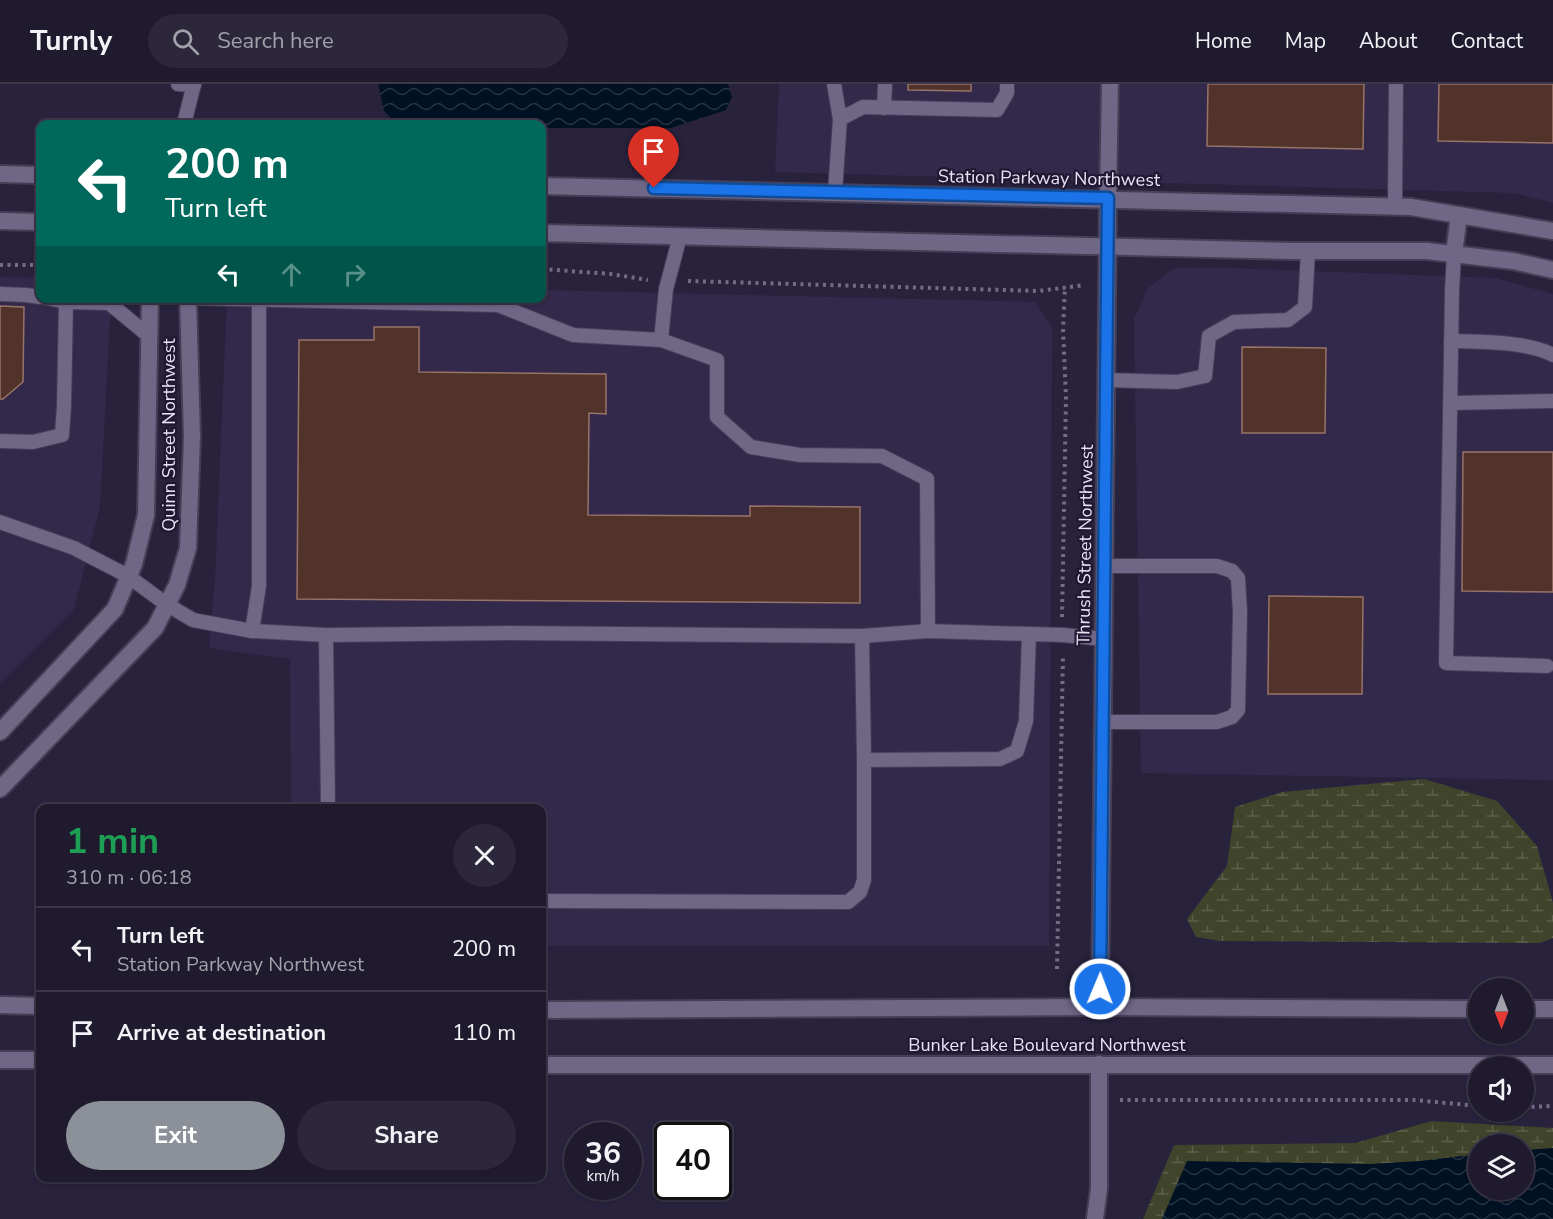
<!DOCTYPE html>
<meta charset="utf-8">
<style>
body{margin:0;font-family:"Nunito Sans",sans-serif;background:#2c273a;color:#f1f3f6;height:100vh;display:flex;flex-direction:column;font-size:22px;white-space:nowrap}
*{box-sizing:border-box;margin:0}
p{font-size:20px;color:#a1a1aa}
.icon{flex:none;width:33px;height:33px;fill:none;stroke:currentColor;stroke-width:2;stroke-linecap:round;stroke-linejoin:round}
.map{position:relative;flex:1;overflow:hidden}
.side{position:absolute;left:36px;top:720px;width:510px;height:378px;display:flex;flex-direction:column;background:#1f1a2e;border-radius:12px;box-shadow:0 2px 4px #0004,0 0 0 2px #3c384a}
.side>*{flex:none}
.guide{position:absolute;left:36px;top:36px;width:510px;height:183px;border-radius:12px;box-shadow:0 2px 4px #0004,0 0 0 2px #3c384a;background:#00695c;color:#fff;overflow:hidden}
.needle{width:39px;rotate:180deg}
.tools{position:absolute;left:1468px;top:894px;display:grid;gap:12px}
.tools a{display:grid;place-items:center;width:66px;height:66px;border-radius:50%;background:#1f1a2e;box-shadow:0 2px 4px #0004,0 0 0 2px #3c384a;font-size:30px}
.speed{position:absolute;left:564px;top:1038px;display:flex;gap:12px;font-size:30px;font-weight:700;text-align:center}
.speed>*{display:grid;place-content:center;width:78px;height:78px;border-radius:50%;background:#1f1a2e;box-shadow:0 2px 4px #0004,0 0 0 2px #3c384a;line-height:1}
.speed small{font-size:15px;font-weight:400}
.speed .limit{border:3px solid #111;border-radius:9px;background:#fff;color:#111}
.pin{position:absolute;display:grid;place-items:center;width:51px;height:51px;color:#fff;margin:-62px -26px;border-radius:50% 50% 50% 0;rotate:-45deg;box-shadow:0 0 6px #0007}
.pin .icon{rotate:45deg}
.me{position:absolute;width:66px;margin:-33px;rotate:1deg;stroke-linejoin:round;filter:drop-shadow(0 0 4px #0008)}
.turn{display:flex;align-items:center;gap:21px;height:126px;padding:0 30px;font-size:27px}
.turn .icon{width:78px;height:78px;stroke-width:2.5}
.turn b{display:block;font-size:42px;line-height:51px}
.lanes{display:flex;align-items:center;height:57px;padding:0 30px;background:#0003;justify-content:center;gap:30px;direction:ltr}
.lanes .off{opacity:.35}
.round{display:grid;place-items:center;flex:none;width:63px;height:63px;border-radius:32px;background:#2c273a}
.head{display:flex;align-items:center;justify-content:space-between;height:102px;padding:0 30px}
h1{font-size:36px;font-weight:700;line-height:45px;color:#1e9e55}
.cta{display:flex;gap:12px;margin-top:auto;padding:12px 30px}
.cta a{flex:1;height:69px;border-radius:36px;background:#8c9099;color:#fff;font-size:24px;font-weight:700;line-height:69px;text-align:center}
.cta a+a{background:#2c273a;color:#f1f3f6}
ul{padding:0;list-style:none}
li{display:flex;align-items:center;gap:18px;height:84px;padding:0 30px;border-top:2px solid #3c384a}
li div{flex:1}
li b{display:block;font-size:22px}
li em{font-style:normal}
header{display:flex;align-items:center;gap:36px;box-sizing:border-box;height:84px;padding:0 30px;background:#1f1a2e;border-bottom:2px solid #3c384a}
header strong{font-size:28px}
nav{display:flex;gap:33px;margin-inline-start:auto;font-size:21px}
.search{width:420px;height:54px;background:#2c273a;display:flex;align-items:center;gap:15px;box-sizing:border-box;padding:0 21px;border-radius:33px;color:#a1a1aa;font-size:22px}
.map>svg:first-child{display:block}
.built{fill:#33294a}
.wetland{fill:url(#wetland-marsh);fill-rule:evenodd}
.water{fill:url(#water-waves)}
.building{fill:#52332a;stroke:#987369;stroke-width:1.5}
.lines{fill:none;stroke-linecap:round;stroke-linejoin:round}
.service-casing{stroke:#453f55;stroke-width:16}
.minor-casing{stroke:#453f55;stroke-width:20}
.tertiary-casing{stroke:#453f55;stroke-width:20}
.secondary-casing{stroke:#453f55;stroke-width:20}
.path{stroke:#736d84;stroke-width:4;stroke-dasharray:3 4.5;stroke-linecap:butt}
.service{stroke:#6f6786;stroke-width:14}
.minor{stroke:#6f6786;stroke-width:16}
.tertiary{stroke:#6f6786;stroke-width:16}
.secondary{stroke:#6f6786;stroke-width:16}
.route-casing{stroke:#114b97;stroke-width:15}
.route{stroke:#1a73e8;stroke-width:10}
.labels{text-anchor:middle;stroke-width:4.5;stroke-linejoin:round;paint-order:stroke}
.street-label{font-size:18px;fill:#e7e3f5;stroke:#201832}
</style>
<header>
<strong>Turnly</strong>
<div class="search"><svg class="icon" aria-label="search" viewBox="0 0 24 24"><circle cx="10" cy="10" r="6"/><path d="M15 15l6 6"/></svg>Search here</div>
<nav><a>Home</a><a>Map</a><a>About</a><a>Contact</a></nav>
</header>
<div class="map">
<svg width="1553" height="1135" viewBox="0 0 1553 1135">
<defs>
<pattern id="wetland-marsh" width="20" height="14" patternUnits="userSpaceOnUse" patternTransform="scale(1.5)"><rect width="20" height="14" fill="#40442b"/><path d="M1 5h8M5 5V1M11 12h8M15 12V8" fill="none" stroke="#5c5f4a"/></pattern>
<pattern id="water-waves" width="16" height="10" patternUnits="userSpaceOnUse" patternTransform="scale(1.5)"><rect width="16" height="10" fill="#001124"/><path d="M0 5q4-4 8 0t8 0" fill="none" stroke="#253444"/></pattern>
</defs>
<rect width="100%" height="100%" fill="#29223d"/>
<g class="built">
<path d="M779,0H1553V119L1514,109L775,88Z"/>
<path d="M1174,184H1227L1495,194L1553,210V696L1141,689L1134,235L1148,204Z"/>
<path d="M0,193L40,194V214L111,215L100,423L74,525L0,599Z"/>
<path d="M542,206L1035,218L1052,243L1049,862H542V724H291L290,575L209,564L215,495L227,215L542,214Z"/>
</g>
<g class="wetland">
<path d="M1424,695L1497,717L1537,762L1553,819V854L1540,859L1220,857L1196,853L1187,835L1227,782L1235,723L1282,708Z"/>
<path d="M1431,1037L1553,1044V1135H1143L1174,1061L1356,1059ZM1479,1060H1524V1106H1479Z"/>
</g>
<g class="water">
<path d="M378,0H728L732,13L726,26L671,44H542V40H397L384,27Z"/>
<path d="M1553,1064V1135H1162L1187,1077L1370,1080L1420,1077L1479,1070V1106H1524V1066Z"/>
</g>
<g class="building">
<path d="M908,0H971V7L908,6Z"/>
<path d="M1208,0H1364L1363,65L1207,62Z"/>
<path d="M1439,0H1553V59L1438,57Z"/>
<path d="M0,222L24,223L23,298L3,315H0Z"/>
<path d="M374,243H419V288L606,290V330L589,329L588,431L750,432V422L860,423V519L297,515L299,256H374Z"/>
<path d="M1242,263L1326,264L1325,349H1242Z"/>
<path d="M1463,368H1553V508L1462,507Z"/>
<path d="M1269,512L1363,513L1362,610H1268Z"/>
</g>
<g class="lines">
<g class="service-casing">
<g id="service">
<path d="M178,0L194,1"/>
<path d="M834,0L840,35"/>
<path d="M884,24L885,0"/>
<path d="M184,40L194,0"/>
<path d="M835,108L840,35L863,23L997,26L1007,9V0"/>
<path d="M1395,123L1396,0"/>
<path d="M680,152L666,205L661,256L717,276V333L751,363L800,371L882,372L927,395L928,547"/>
<path d="M1454,170L1452,207L1446,579L1547,582"/>
<path d="M0,210L26,211L40,213"/>
<path d="M46,214L66,218L109,219L149,252"/>
<path d="M190,214L498,221L573,251L661,256"/>
<path d="M1451,257C1481,258 1526,257 1553,271"/>
<path d="M1106,296L1177,298L1205,292L1209,252L1234,238L1288,236L1305,223L1308,167"/>
<path d="M1451,319L1553,317"/>
<path d="M0,357L33,358L62,351L64,322L66,218"/>
<path d="M0,438L74,464L128,492L166,520L193,536L252,547L326,551L511,549L862,552L928,547L1063,551L1104,555"/>
<path d="M252,547L259,502V216"/>
<path d="M326,551L328,724"/>
<path d="M862,552L864,676"/>
<path d="M1103,638H1217L1232,633L1238,626L1240,528L1238,494L1232,487L1217,482H1104"/>
<path d="M542,817L848,818L860,808L864,796V676L1000,675L1017,667L1026,637L1029,551"/>
</g>
</g>
<g class="minor-casing">
<g id="minor">
<path d="M1108,114L1110,0"/>
<path d="M0,648L115,525L134,480L146,431L150,214"/>
<path d="M0,705L155,544L177,501L188,464L192,353L188,214"/>
<path d="M1095,1135L1099,1104V980"/>
</g>
</g>
<g class="tertiary-casing">
<g id="tertiary">
<path d="M0,90L40,91"/>
<path d="M542,102L1411,123L1553,147"/>
<path d="M0,137L40,138"/>
<path d="M542,149L1294,167H1427L1513,177L1553,186"/>
<path d="M1454,170L1459,131"/>
<path d="M1100,923L1108,114"/>
</g>
</g>
<g class="secondary-casing">
<g id="secondary">
<path d="M0,921L40,922"/>
<path d="M1524,925H1553"/>
<path d="M542,926L1100,923L1479,925"/>
<path d="M0,976H40"/>
<path d="M542,981H1553"/>
</g>
</g>
<g class="path">
<path d="M0,181H40"/>
<path d="M542,185L611,190L648,196"/>
<path d="M688,197L1039,207L1085,201"/>
<path d="M1062,533L1066,314L1063,245L1065,203"/>
<path d="M1057,885L1063,570"/>
<path d="M1120,1016H1414L1479,1022"/>
<path d="M1524,1023L1553,1022"/>
</g>
<use href="#service" class="service"/>
<use href="#minor" class="minor"/>
<use href="#tertiary" class="tertiary"/>
<use href="#secondary" class="secondary"/>
</g>
<g class="lines">
<g class="route-casing">
<path id="route" d="M654,104L1108,114L1100,905"/>
</g>
<use href="#route" class="route"/>
</g>
<g class="labels">
<g class="street-label">
<text transform="translate(1049 94) rotate(1)" y="6">Station Parkway Northwest</text>
<text transform="translate(169 351) rotate(-90)" y="6">Quinn Street Northwest</text>
<text transform="translate(1085 461) rotate(-89)" y="6">Thrush Street Northwest</text>
<text x="1047" y="967">Bunker Lake Boulevard Northwest</text>
</g>
</g>
</svg>
<div class="tools">
<a><svg class="needle" viewBox="-14 -14 28 28"><path d="M0-13l5 13h-10z" fill="#e53935"/><path d="M0 13l5-13h-10z" fill="#a1a1aa"/></svg></a>
<a><svg class="icon" aria-label="sound" viewBox="0 0 24 24"><path d="M4 9h4l5-4v14l-5-4H4zM17 9q2 3 0 6"/></svg></a>
<a><svg class="icon" aria-label="layers" viewBox="0 0 24 24"><path d="M12 4l9 5-9 5-9-5zM3 14l9 5 9-5"/></svg></a>
</div>
<div class="speed"><div>36<small>km/h</small></div><div class="limit">40</div></div>
<div class="pin" style="left:654px;top:104px;background:#d93025"><svg class="icon" aria-label="arrive" viewBox="0 0 24 24"><path d="M6 21V4h12l-3 4 3 4H6"/></svg></div>
<svg class="me" style="left:1100px;top:905px" viewBox="-20 -20 40 40"><circle r="17" fill="#1a73e8" stroke="#fff" stroke-width="3"/><path d="M0-11L8 9 0 5-8 9z" fill="#fff"/></svg>
<div class="guide">
<div class="turn"><svg class="icon" aria-label="left" viewBox="0 0 24 24"><path d="M17 20v-9H6M10 6l-5 5 5 5"/></svg><div><b>200 m</b>Turn left</div></div>
<div class="lanes"><svg class="icon" aria-label="left" viewBox="0 0 24 24"><path d="M17 20v-9H6M10 6l-5 5 5 5"/></svg><svg class="icon off" aria-label="ahead" viewBox="0 0 24 24"><path d="M12 20V5M6 11l6-6 6 6"/></svg><svg class="icon off" aria-label="right" viewBox="0 0 24 24"><path d="M7 20v-9h11M14 6l5 5-5 5"/></svg></div>
</div>
<section class="side">
<div class="head"><div><h1>1 min</h1><p>310 m · 06:18</p></div><a class="round"><svg class="icon" aria-label="close" viewBox="0 0 24 24"><path d="M6 6l12 12M18 6L6 18"/></svg></a></div>
<ul>
<li><svg class="icon" aria-label="left" viewBox="0 0 24 24"><path d="M17 20v-9H6M10 6l-5 5 5 5"/></svg><div><b>Turn left</b><p>Station Parkway Northwest</p></div><em>200 m</em></li>
<li><svg class="icon" aria-label="arrive" viewBox="0 0 24 24"><path d="M6 21V4h12l-3 4 3 4H6"/></svg><div><b>Arrive at destination</b></div><em>110 m</em></li>
</ul>
<div class="cta"><a>Exit</a><a>Share</a></div>
</section>
</div>
